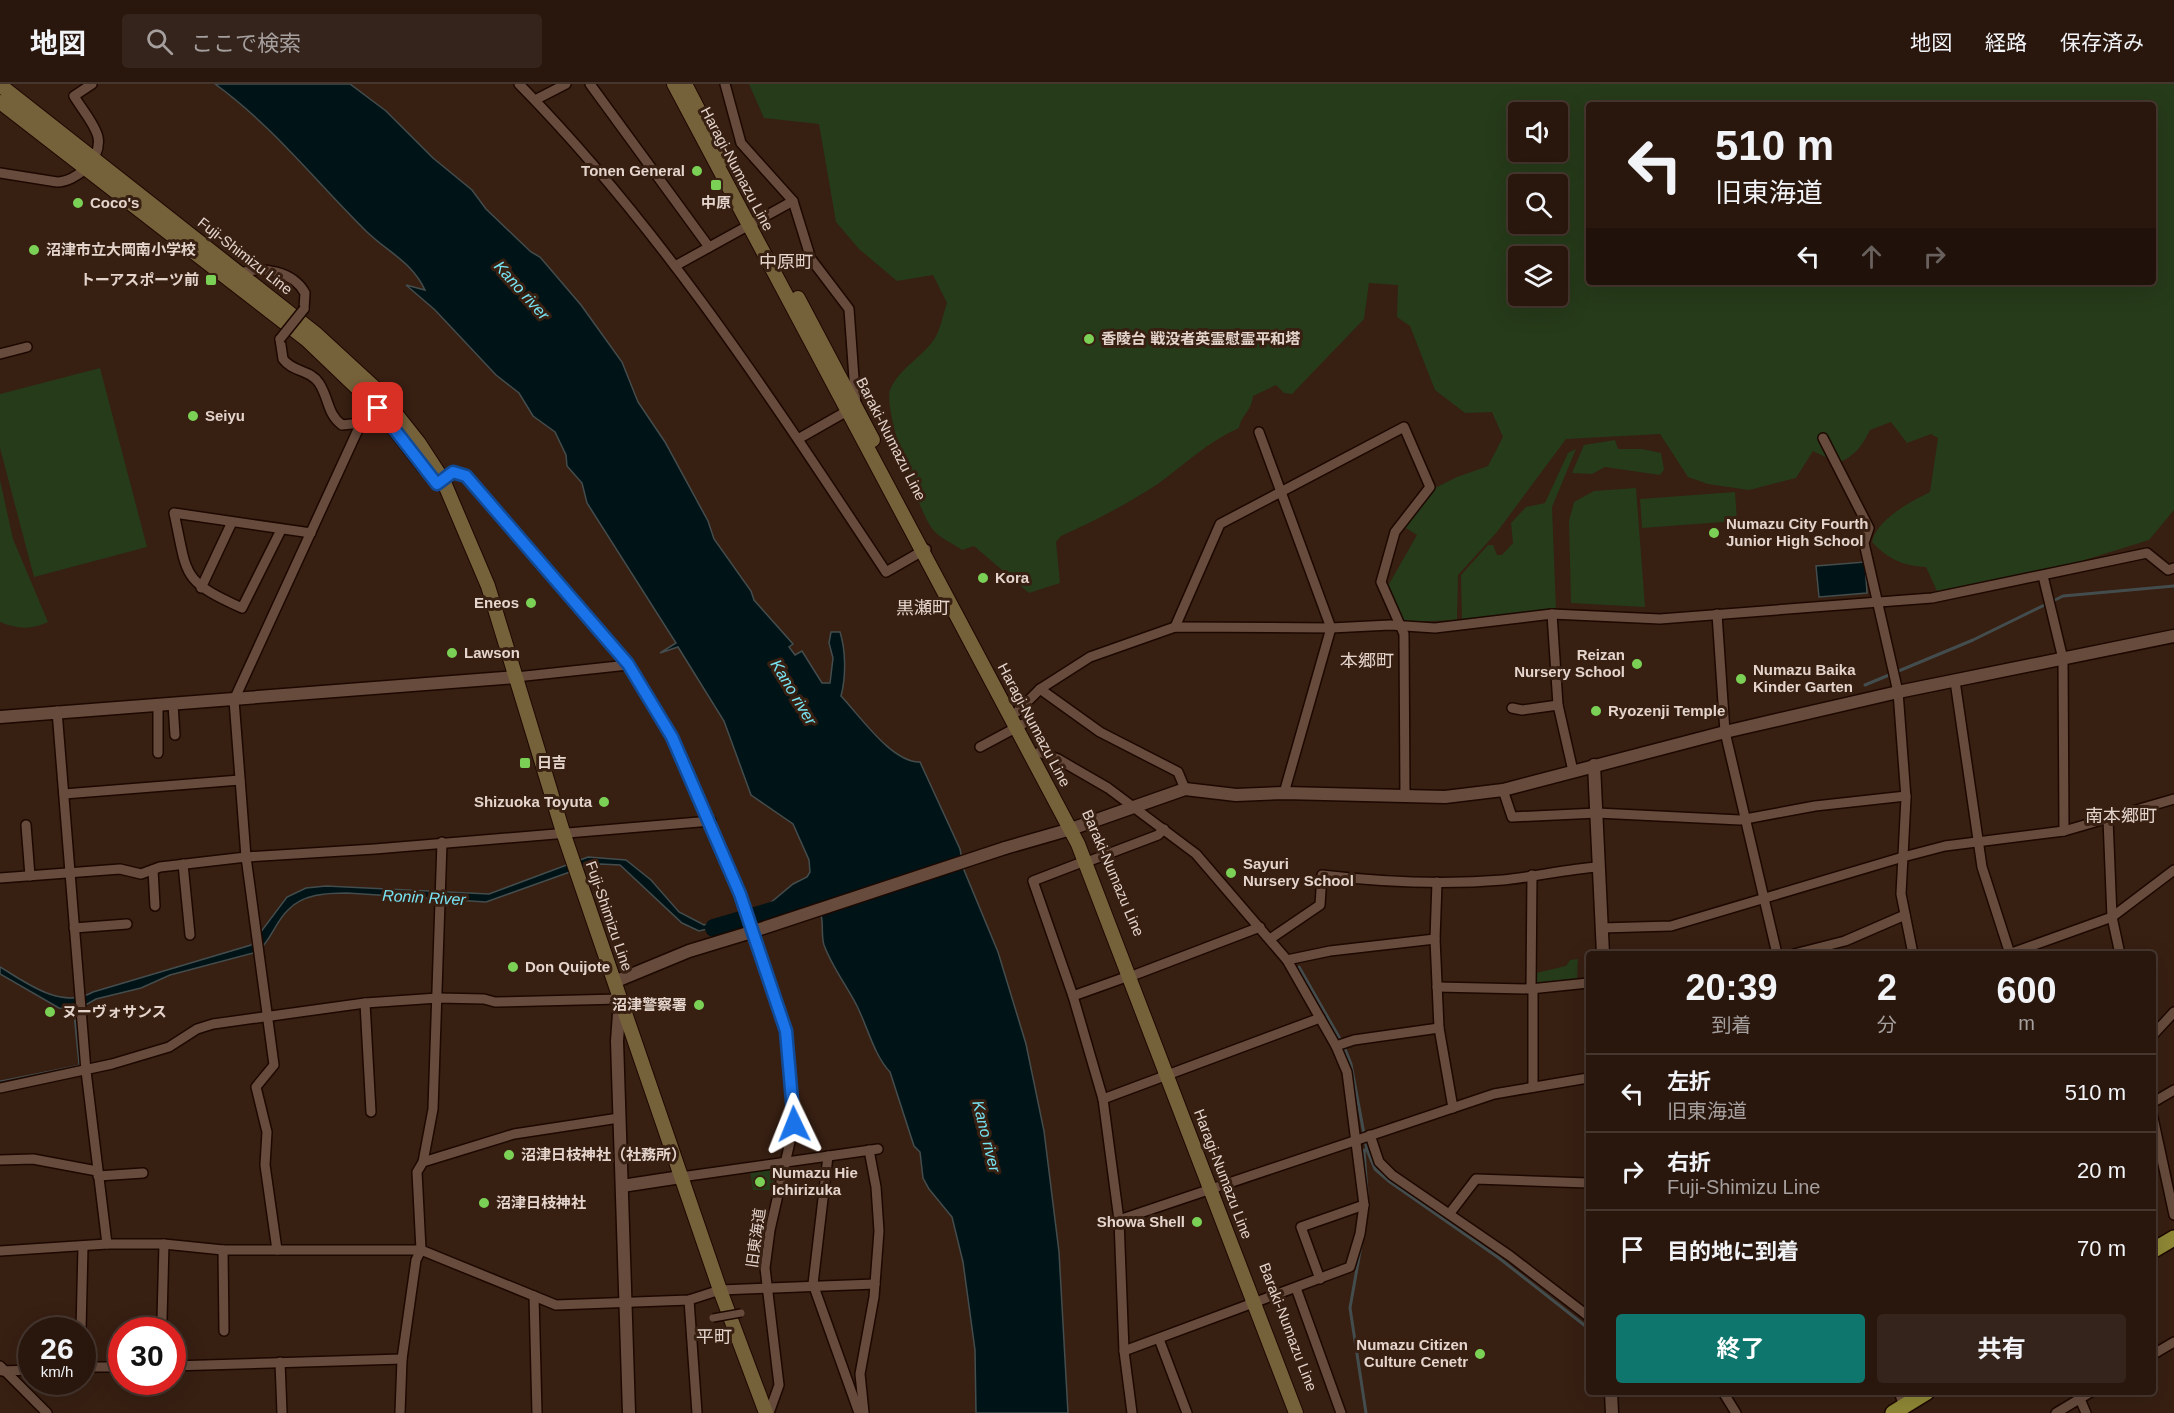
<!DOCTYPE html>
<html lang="ja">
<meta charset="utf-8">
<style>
body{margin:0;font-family:Helvetica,"Noto Sans JP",sans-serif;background:#35241c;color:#f1f3f6;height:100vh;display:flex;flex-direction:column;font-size:22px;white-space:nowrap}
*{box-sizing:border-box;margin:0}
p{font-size:20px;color:#a59f9e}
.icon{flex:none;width:33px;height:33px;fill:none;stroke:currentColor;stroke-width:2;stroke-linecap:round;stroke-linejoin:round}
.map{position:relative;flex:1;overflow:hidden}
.panel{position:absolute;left:1586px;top:867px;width:570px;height:444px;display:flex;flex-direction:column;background:#29170e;border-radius:6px;box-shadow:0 6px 24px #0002,0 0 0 2px #45362e}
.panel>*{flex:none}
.banner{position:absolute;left:1586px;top:18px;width:570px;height:183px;border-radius:6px;box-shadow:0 6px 24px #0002,0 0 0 2px #45362e;background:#29170e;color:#f1f3f6;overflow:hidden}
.controls{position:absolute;left:1508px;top:18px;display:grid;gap:12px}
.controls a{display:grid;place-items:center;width:60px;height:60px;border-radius:6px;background:#29170e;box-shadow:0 6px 24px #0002,0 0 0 2px #45362e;font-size:30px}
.speed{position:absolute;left:18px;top:1233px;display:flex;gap:12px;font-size:30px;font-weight:700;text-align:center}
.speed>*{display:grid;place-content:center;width:78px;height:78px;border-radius:50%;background:#29170e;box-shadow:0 6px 24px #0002,0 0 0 2px #45362e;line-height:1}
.speed small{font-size:15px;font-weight:400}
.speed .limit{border:9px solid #d22;background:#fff;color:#111}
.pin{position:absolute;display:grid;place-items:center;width:51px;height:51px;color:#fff;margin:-26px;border-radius:12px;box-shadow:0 3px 9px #0006}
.me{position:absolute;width:66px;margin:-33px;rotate:358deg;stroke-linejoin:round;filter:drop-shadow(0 0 4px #0008)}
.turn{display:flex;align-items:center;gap:21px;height:126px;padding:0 30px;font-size:27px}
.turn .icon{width:78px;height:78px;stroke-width:2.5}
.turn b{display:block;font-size:42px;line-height:51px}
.lanes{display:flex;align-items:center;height:57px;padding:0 30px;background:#0003;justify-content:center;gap:30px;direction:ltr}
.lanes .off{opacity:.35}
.eta{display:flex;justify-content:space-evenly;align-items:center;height:102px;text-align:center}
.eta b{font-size:36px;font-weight:700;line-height:42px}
.primary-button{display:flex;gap:12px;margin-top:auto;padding:12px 30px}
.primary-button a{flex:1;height:69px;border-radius:6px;background:#0f766e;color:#fff;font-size:24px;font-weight:700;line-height:69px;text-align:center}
.primary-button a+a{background:#35241c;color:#f1f3f6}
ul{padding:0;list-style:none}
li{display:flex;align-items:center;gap:18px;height:78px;padding:0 30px;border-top:2px solid #45362e}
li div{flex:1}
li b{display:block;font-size:22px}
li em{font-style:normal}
header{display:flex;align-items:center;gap:36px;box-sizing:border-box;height:84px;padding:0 30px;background:#29170e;border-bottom:2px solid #45362e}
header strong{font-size:28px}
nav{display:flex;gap:33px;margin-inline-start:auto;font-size:21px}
.search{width:420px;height:54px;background:#35241c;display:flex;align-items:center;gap:15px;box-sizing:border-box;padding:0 21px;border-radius:6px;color:#a59f9e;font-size:22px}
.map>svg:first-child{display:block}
.green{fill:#263b1a;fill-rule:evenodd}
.water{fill:#001316;stroke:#444d4d;stroke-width:1.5}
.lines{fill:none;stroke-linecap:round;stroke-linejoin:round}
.stream{stroke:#444d4d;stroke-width:3}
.river{stroke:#001316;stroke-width:18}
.minor-casing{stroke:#1d0800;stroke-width:12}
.tertiary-casing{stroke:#1d0800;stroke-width:15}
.secondary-casing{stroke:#1d0800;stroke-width:16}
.trunk-casing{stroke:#1d0800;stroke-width:18}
.minor{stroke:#674c3d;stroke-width:9}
.tertiary{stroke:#674c3d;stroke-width:12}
.secondary{stroke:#76623a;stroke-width:14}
.trunk{stroke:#8f8836;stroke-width:15}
.pedestrian-bridge-casing{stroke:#1d0800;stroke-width:10;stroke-linecap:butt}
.minor-bridge-casing{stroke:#1d0800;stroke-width:12;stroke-linecap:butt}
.tertiary-bridge-casing{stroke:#1d0800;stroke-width:15;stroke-linecap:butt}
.pedestrian-bridge{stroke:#674c3d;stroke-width:7}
.minor-bridge{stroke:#674c3d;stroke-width:9}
.tertiary-bridge{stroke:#674c3d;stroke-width:12}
.route-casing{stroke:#114b97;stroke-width:15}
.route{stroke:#1a73e8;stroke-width:10}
.poi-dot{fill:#7bd156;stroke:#371f12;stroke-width:2}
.labels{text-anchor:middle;stroke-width:6;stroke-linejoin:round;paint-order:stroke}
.street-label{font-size:15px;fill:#e4d4cc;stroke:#371f12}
.poi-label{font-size:15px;font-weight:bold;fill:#e4d4cc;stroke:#371f12;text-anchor:start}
.water-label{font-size:16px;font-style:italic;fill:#77e4f3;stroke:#371f12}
.quarter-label{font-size:18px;fill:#e4d4cc;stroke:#371f12}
</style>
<header>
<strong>地図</strong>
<div class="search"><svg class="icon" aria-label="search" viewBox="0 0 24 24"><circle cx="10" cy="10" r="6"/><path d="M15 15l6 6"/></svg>ここで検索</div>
<nav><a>地図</a><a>経路</a><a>保存済み</a></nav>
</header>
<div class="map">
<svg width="2174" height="1329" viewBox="0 0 2174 1329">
<rect width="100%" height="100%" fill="#371f12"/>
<g class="green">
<path d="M749,0H2174V426L2149,456L2075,479L1937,507L1926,483C1903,482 1888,475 1872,458C1877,435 1910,418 1930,408L1938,354L1931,350L1907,359L1891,338L1870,346C1862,362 1855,372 1838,379L1813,367L1796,394L1749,406L1708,400L1688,393L1660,350L1566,355L1497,448L1458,491L1457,536L1404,538L1385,507L1417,451L1401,441L1429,407L1457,393L1488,382L1503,353L1492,328L1465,329L1435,306L1410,242L1397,233L1398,201L1369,199L1364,235L1292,310L1284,309L1276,301L1253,312C1251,328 1242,330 1239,344C1209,357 1185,380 1159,399C1128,420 1094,437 1061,452L1056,458L1060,499L1029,509L974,462L962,466C954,460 942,455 935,448C920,434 883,325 890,306C899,284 923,273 935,254C941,244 943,230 947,219L933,191L897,197L859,165L836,138L819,40L764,34ZM1588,21H2152V198H1588ZM1518,28H1557V68H1518ZM1518,100H1557V140H1518ZM1518,172H1557V212H1518Z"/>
<path d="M100,284L147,463L34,493L0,364V310Z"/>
<path d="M1615,356L1618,365H1642L1661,369L1664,386L1660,391L1605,383L1592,390L1572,389L1584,361Z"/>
<path d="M1576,365L1552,423L1556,526L1462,535L1461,491L1488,461H1493L1497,471H1502L1513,459L1511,439L1526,423L1545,419L1568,369Z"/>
<path d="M0,396L13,455L48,538C31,546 18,545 0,538Z"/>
<path d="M1636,404L1645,523L1571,519L1569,437L1574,418L1594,407Z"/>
<path d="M1735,408L1737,437L1642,444L1640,415Z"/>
<path d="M1578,875L1577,896L1536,903V889L1566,882L1570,876Z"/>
<path d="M773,1083L776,1087L774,1106H753L750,1087Z"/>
</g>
<g class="water">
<path d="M215,0H350L386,27L433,74L472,106L486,125L531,168L540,173L581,221L622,278L638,318L665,358L708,437L714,455L751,507L754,516L793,560L789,563L795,571L802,567L822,599H830L833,574L829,559L831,548H840C846,567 846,593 841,612C860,632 892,679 920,678L960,765L964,786L998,868L1026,960L1044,1047L1059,1168L1068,1329H976L975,1266L963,1178L952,1133L929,1105L923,1094L920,1068L914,1062L890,988C874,971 868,944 857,922C847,902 832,883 824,861C820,849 826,832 816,822C806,811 783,821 773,824L769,820L793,800L807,793L810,788L809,776L793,740L751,711L724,637L678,563L660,569L676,559L587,419L582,399L567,382L566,371L555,348L533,332L519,309L496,291L435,226L406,201L425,206C412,178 389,169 367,148C317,99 273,42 215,0Z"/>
<path d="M1865,478L1867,509L1819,513L1816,482Z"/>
<path d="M588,773L626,776L651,796L679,828L704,841L734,833L737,838L699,847L682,839L620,781L600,780L581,784L486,818L347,809C326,809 303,810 288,826C275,838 271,857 257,868L170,891L141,904L96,915L82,923L68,925L59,924L0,890V883C27,899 61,926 93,908L251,861L287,813L306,804L326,802L489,810Z"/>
</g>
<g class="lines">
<g class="stream">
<path d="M1865,601L1973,556L2063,512L2174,502"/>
<path d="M1299,883L1343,960L1351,980L1367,1066H1364L1368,1122"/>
<path d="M0,998L80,982L74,922"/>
<path d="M1367,1066L1375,1085L1390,1098L1499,1174L1588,1244"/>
<path d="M1366,1329L1350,1224L1367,1128"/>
</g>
<path class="river" d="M714,844L826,811"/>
<g class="minor-casing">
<g id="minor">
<path d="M519,0C662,145 774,319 886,488L926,465"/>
<path d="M590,0L709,163"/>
<path d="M725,0L741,59L793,117L811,175L849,225L856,322L798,355"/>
<path d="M535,16L566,0"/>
<path d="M0,89L57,98C76,98 102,75 98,53C95,40 81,24 74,12L92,0"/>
<path d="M675,182L793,117"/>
<path d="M240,189C262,182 293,187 305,209L304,225"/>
<path d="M280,255L283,275C292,288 311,286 319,299C329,314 327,330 342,341L361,339"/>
<path d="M0,270L27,263"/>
<path d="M1259,348L1331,544L1284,709"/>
<path d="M1823,354L1869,444L1864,459L1898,608L1906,714L1901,810L1913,870"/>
<path d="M437,400L453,388L466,392L628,581L672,653L740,810L786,947L794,1040L770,1146L765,1184L779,1301L769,1329"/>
<path d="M281,446L242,524C180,496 188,492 174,429L311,449"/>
<path d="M2043,492L2063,575L2064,747"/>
<path d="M201,504L232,438"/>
<path d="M1552,530L1558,621L1573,687"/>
<path d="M1717,530L1725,648L1777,870"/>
<path d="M1175,543L1220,440L1404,343L1430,403L1395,448L1381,498L1404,550L1405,712"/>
<path d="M516,593L628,581"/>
<path d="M1955,597L1982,783L2010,870"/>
<path d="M1040,605L1100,648L1178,688L1185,705"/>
<path d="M173,620L175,651"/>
<path d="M158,621V669"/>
<path d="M1512,624L1522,626L1558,621"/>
<path d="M57,627L86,987L107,1160"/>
<path d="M1017,628L1040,605L1090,573L1175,543L1331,544L1390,541L1435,544L1552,530L1660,535L1879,518L1932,514L2147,469L2168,486L2174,484"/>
<path d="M980,663L1023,640"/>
<path d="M1039,668L1058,675L1108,704L1196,770L1287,876L1336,962L1347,988L1364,1121L1360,1150L1350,1183L1124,1267"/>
<path d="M1503,706L1512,733L1597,729L1740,736L1815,722L1906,712"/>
<path d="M64,710L240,696"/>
<path d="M2108,735L2112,833L2120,870"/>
<path d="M26,741L30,792"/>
<path d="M1092,776L1158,751L1164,745"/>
<path d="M1085,777L1033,797L1073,912L1103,1015L1119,1136L1124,1267L1132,1329"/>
<path d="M183,780L190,851"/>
<path d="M153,786L155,822"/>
<path d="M0,794L120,785L141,790L160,783L246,773L375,765L711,737"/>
<path d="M1437,798L1435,855L1439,944L1453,1024"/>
<path d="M74,844L127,840"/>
<path d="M1601,844L1671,842L1903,773L1945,762L2064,747L2174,715"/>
<path d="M1270,855L1320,821L1322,791C1381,798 1443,801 1503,796C1535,793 1566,785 1599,783"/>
<path d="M1794,870L1845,857L1905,831"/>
<path d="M2009,870L2112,833L2174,786"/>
<path d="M1287,876L1330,867L1435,855"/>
<path d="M1137,890L1260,843"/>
<path d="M1437,903L1530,905L1588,899"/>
<path d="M1531,905L1532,791"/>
<path d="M1073,912L1129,892"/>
<path d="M365,919L371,1028"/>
<path d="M2152,952L2174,928"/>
<path d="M1336,962L1354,956L1439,944"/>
<path d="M1533,1003V905"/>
<path d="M0,1004L112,980L169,963L197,945L213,940L365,919L438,914L484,915L495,918L620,915"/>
<path d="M1103,1015L1320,934"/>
<path d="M2152,1019L2174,1006"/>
<path d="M2152,1029L2174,1131"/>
<path d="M1370,1051L1379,1078L1392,1091L1510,1172L1588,1232"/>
<path d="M828,1072L813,1200L859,1329"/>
<path d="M0,1076L33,1075L97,1087"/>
<path d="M423,1078L514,1050L619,1034"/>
<path d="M98,1092L143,1089"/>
<path d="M681,1093L878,1065"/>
<path d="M1450,1129L1476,1095L1588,1099"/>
<path d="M1119,1136L1494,1010L1588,994"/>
<path d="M223,1166L224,1247"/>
<path d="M277,1166L265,1081L267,1048L256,1003L274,981L246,773L234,616L361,339L378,324"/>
<path d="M0,1167L107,1160H164L223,1166H421L556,1221L689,1216L720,1206L875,1200"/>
<path d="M1320,1195L1301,1143L1364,1121"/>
<path d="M1296,1204L1341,1329"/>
<path d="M534,1212L537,1329"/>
<path d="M689,1216L697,1329"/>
<path d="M162,1235L164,1160"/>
<path d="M81,1246L83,1163"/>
<path d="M1159,1255L1187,1329"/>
<path d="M2152,1271L2174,1258"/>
<path d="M280,1278L282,1329"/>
<path d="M0,1282L47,1329"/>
<path d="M172,1282L402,1275"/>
<path d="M82,1283H122"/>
<path d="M2,1287L32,1286"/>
<path d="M1723,1308L1736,1329"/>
<path d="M1899,1308L1904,1322"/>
<path d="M2077,1308L2086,1329"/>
<path d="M400,1329L402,1275L416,1176L421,1166L417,1088L423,1078L433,1025L442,758"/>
<path d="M864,1329L860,1290L874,1213L879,1147L876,1103L869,1066"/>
<path d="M2056,1329L2091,1308"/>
</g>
</g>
<g class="tertiary-casing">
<g id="tertiary">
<path d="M0,633L516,593"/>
<path d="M1594,681L1603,870"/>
<path d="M1005,764L1071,745L1185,705L1236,711L1284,709L1445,713L1503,706L1725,648L1898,608L2174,552"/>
<path d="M614,898L689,867L745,850"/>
<path d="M620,916L617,957L629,1329"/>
<path d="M622,1102L681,1093"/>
<path d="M1611,1308L1612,1329"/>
</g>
</g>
<g class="secondary-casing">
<g id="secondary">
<path d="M674,0L1078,760L1296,1329"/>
<path d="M685,0L724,75"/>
<path d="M0,1L315,249L377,306L419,359L443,396L488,502L563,748L720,1206L766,1329"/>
<path d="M0,18L307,256L378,324L424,383"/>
<path d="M798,214L873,356"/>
</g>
</g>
<g class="trunk-casing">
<g id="trunk">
<path d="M2152,1167L2174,1154"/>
<path d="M1893,1329L1927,1308"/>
</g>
</g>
<use href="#minor" class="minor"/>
<use href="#tertiary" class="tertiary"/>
<use href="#secondary" class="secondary"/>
<use href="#trunk" class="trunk"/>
<g class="pedestrian-bridge-casing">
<path id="pedestrian-bridge" d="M713,1234L741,1229"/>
</g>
<g class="minor-bridge-casing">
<path id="minor-bridge" d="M280,255L304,225"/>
</g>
<g class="tertiary-bridge-casing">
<path id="tertiary-bridge" d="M745,850L1005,764"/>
</g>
<use href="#pedestrian-bridge" class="pedestrian-bridge"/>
<use href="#minor-bridge" class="minor-bridge"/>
<use href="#tertiary-bridge" class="tertiary-bridge"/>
</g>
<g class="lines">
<g class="route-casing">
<path id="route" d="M378,324L437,400L453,388L466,392L628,580L672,653L740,810L786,947L794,1040"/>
</g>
<use href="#route" class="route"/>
</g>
<g class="poi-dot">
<circle cx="697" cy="87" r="6"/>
<rect x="710" y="95" width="12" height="12" rx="3"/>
<circle cx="78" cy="119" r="6"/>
<circle cx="34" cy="166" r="6"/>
<rect x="205" y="190" width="12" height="12" rx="3"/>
<circle cx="1089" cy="255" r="6"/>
<circle cx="193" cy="332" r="6"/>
<circle cx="1714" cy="449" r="6"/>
<circle cx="983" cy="494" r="6"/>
<circle cx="531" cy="519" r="6"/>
<circle cx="452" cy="569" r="6"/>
<circle cx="1637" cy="580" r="6"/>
<circle cx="1741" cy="595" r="6"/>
<circle cx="1596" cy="627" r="6"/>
<rect x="519" y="673" width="12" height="12" rx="3"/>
<circle cx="604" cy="718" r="6"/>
<circle cx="1231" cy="789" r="6"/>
<circle cx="513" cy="883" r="6"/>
<circle cx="699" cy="921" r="6"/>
<circle cx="50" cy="928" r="6"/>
<circle cx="509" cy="1071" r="6"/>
<circle cx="760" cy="1098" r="6"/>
<circle cx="484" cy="1119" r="6"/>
<circle cx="1197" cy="1138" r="6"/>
<circle cx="1480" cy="1270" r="6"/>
</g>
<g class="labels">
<g class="street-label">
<text transform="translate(737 85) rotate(62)" y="5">Haragi-Numazu Line</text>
<text transform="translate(245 172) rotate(38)" y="5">Fuji-Shimizu Line</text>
<text transform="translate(891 355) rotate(63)" y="5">Baraki-Numazu Line</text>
<text transform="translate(1034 641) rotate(62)" y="5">Haragi-Numazu Line</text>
<text transform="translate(1113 789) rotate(67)" y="5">Baraki-Numazu Line</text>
<text transform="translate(609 832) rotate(71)" y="5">Fuji-Shimizu Line</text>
<text transform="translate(1223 1090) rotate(69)" y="5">Haragi-Numazu Line</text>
<text transform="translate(756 1154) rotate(-82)" y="5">旧東海道</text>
<text transform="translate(1288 1243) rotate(69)" y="5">Baraki-Numazu Line</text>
</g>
<g class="poi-label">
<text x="685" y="92" text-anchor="end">Tonen General</text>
<text x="90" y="124">Coco's</text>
<text x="716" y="124" text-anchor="middle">中原</text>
<text x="46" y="171">沼津市立大岡南小学校</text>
<text x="199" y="201" text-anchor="end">トーアスポーツ前</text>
<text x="1101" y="260">香陵台 戦没者英霊慰霊平和塔</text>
<text x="205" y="337">Seiyu</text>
<text x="1726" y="445">Numazu City Fourth<tspan x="1726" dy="17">Junior High School</tspan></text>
<text x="995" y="499">Kora</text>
<text x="519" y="524" text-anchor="end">Eneos</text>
<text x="464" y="574">Lawson</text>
<text x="1625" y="576" text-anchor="end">Reizan<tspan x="1625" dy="17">Nursery School</tspan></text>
<text x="1753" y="591">Numazu Baika<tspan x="1753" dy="17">Kinder Garten</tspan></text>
<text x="1608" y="632">Ryozenji Temple</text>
<text x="537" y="684">日吉</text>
<text x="592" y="723" text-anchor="end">Shizuoka Toyuta</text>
<text x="1243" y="785">Sayuri<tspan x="1243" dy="17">Nursery School</tspan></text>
<text x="525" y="888">Don Quijote</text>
<text x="687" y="926" text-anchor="end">沼津警察署</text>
<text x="62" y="933">ヌーヴォサンス</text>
<text x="521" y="1076">沼津日枝神社（社務所）</text>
<text x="772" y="1094">Numazu Hie<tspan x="772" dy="17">Ichirizuka</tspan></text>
<text x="496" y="1124">沼津日枝神社</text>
<text x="1185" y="1143" text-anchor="end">Showa Shell</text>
<text x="1468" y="1266" text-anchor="end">Numazu Citizen<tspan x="1468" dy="17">Culture Cenetr</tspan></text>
</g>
<g class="water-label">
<text transform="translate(522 206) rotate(48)" y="6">Kano river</text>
<text transform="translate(794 608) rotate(59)" y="6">Kano river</text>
<text transform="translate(424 813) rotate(3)" y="6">Ronin River</text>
<text transform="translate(987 1052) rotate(76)" y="6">Kano river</text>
</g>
<g class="quarter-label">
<text x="786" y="184">中原町</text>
<text x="923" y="530">黒瀬町</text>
<text x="1367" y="583">本郷町</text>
<text x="2121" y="738">南本郷町</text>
<text x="714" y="1259">平町</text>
</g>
</g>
</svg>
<div class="controls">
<a><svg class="icon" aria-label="sound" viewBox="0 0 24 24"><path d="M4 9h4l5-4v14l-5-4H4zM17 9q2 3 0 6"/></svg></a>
<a><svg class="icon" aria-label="search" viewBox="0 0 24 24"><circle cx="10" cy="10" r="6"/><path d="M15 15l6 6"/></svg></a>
<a><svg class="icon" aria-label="layers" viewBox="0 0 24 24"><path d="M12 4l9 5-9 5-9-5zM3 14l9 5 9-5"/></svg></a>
</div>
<div class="speed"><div>26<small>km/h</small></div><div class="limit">30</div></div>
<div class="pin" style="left:378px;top:324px;background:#d93025"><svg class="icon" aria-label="arrive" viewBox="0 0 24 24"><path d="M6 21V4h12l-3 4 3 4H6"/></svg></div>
<svg class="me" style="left:794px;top:1040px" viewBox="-20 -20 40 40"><path d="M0-17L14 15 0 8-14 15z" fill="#1a73e8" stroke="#fff" stroke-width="4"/></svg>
<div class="banner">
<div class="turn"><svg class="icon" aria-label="left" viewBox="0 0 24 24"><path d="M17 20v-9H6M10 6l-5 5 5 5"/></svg><div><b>510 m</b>旧東海道</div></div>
<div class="lanes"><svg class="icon" aria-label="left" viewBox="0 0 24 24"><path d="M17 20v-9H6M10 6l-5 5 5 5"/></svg><svg class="icon off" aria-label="ahead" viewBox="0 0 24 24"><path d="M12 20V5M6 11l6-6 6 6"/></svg><svg class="icon off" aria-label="right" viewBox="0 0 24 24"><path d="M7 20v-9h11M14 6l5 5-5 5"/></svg></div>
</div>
<section class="panel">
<div class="eta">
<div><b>20:39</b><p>到着</p></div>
<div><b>2</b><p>分</p></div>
<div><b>600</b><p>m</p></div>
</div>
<ul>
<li><svg class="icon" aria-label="left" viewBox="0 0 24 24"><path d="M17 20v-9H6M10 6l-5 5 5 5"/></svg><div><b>左折</b><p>旧東海道</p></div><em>510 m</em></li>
<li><svg class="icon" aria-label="right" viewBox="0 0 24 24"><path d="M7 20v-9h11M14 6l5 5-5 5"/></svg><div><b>右折</b><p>Fuji-Shimizu Line</p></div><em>20 m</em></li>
<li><svg class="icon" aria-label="arrive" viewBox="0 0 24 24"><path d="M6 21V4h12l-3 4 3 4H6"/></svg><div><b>目的地に到着</b></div><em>70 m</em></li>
</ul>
<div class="primary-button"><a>終了</a><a>共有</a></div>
</section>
</div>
